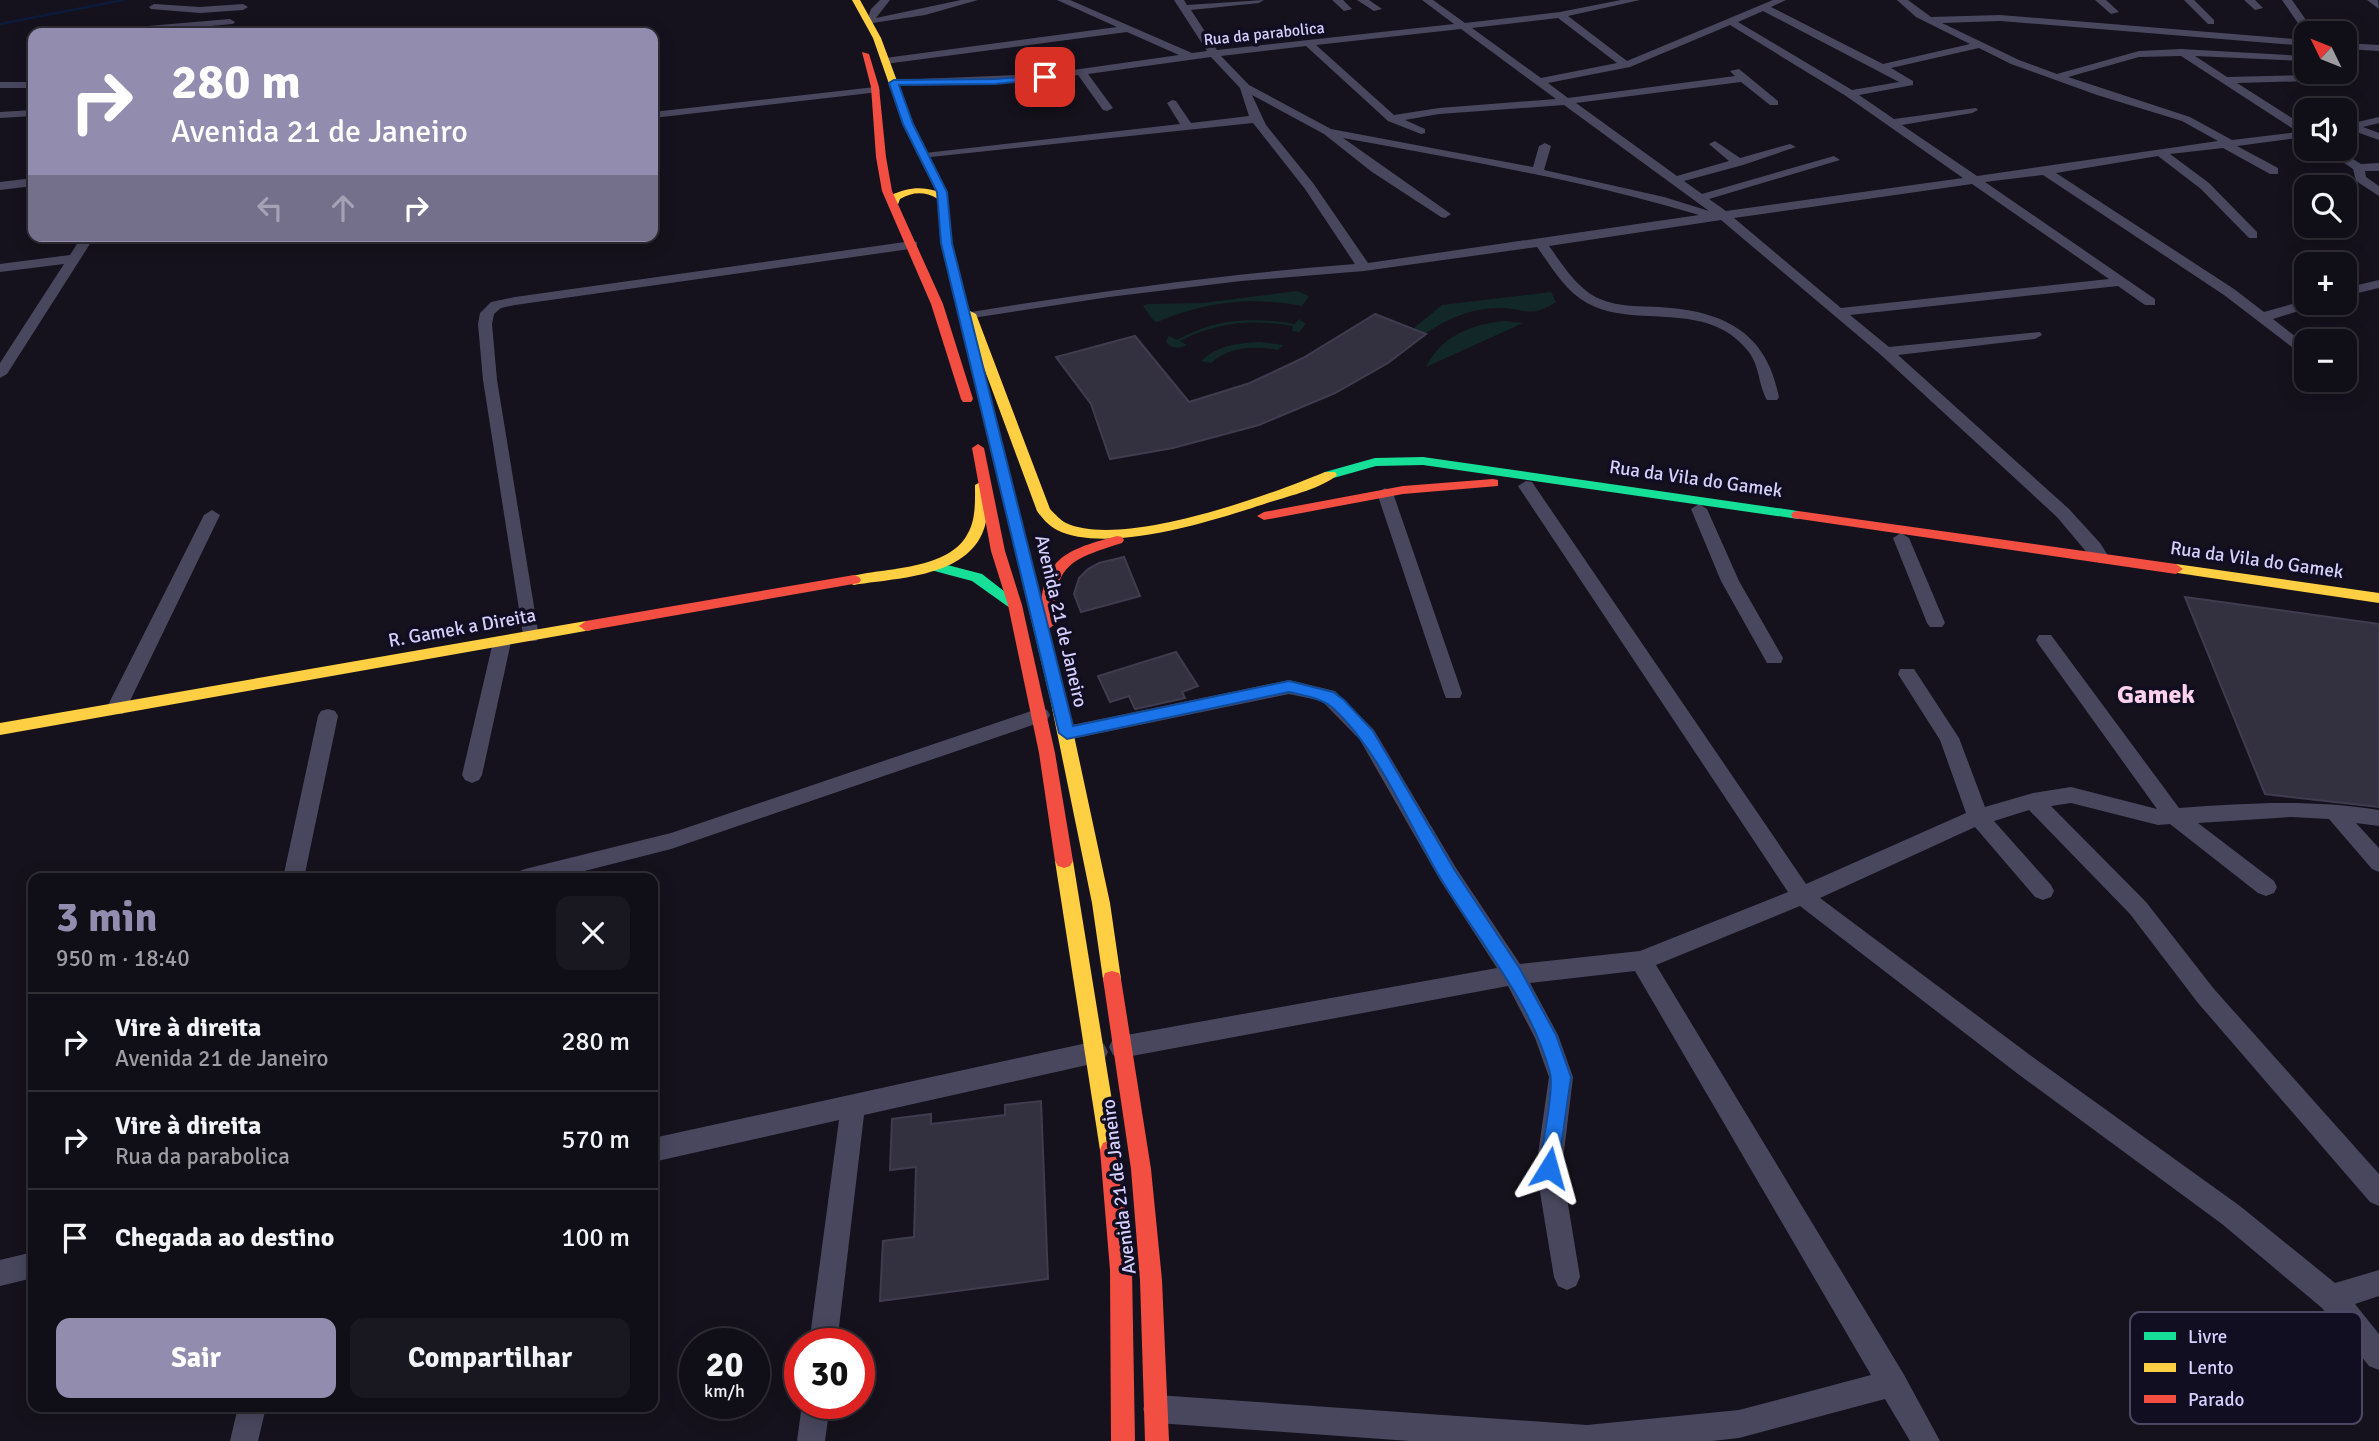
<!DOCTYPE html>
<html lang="pt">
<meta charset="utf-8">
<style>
body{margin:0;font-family:Signika,sans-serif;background:#19171f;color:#f1f3f6;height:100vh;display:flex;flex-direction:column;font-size:26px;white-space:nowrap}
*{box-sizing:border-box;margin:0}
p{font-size:23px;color:#9c9ca1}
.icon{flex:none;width:38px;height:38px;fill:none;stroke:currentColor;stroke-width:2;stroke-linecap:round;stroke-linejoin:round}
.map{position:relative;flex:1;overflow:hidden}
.drawer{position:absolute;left:28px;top:873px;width:630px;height:539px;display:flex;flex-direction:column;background:#100e16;border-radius:14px;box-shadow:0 4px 18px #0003,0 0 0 2px #302e35}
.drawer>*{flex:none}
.top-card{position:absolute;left:28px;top:28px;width:630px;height:214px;border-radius:14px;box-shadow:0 4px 18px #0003,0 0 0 2px #302e35;background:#928daf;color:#fff;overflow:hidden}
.needle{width:46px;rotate:313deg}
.tools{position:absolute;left:2294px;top:21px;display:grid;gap:14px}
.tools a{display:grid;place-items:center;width:63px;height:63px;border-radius:14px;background:#100e16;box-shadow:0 4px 18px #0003,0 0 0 2px #302e35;font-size:35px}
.speed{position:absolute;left:679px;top:1328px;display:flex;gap:14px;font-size:35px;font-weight:700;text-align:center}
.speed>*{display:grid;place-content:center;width:91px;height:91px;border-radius:50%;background:#100e16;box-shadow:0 4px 18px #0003,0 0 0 2px #302e35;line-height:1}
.speed small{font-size:18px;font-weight:400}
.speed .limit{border:10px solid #d22;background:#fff;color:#111}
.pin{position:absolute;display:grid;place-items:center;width:60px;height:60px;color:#fff;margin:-30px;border-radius:14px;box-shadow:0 4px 10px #0006}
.me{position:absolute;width:77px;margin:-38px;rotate:8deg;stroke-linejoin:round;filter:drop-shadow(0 0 5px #0008)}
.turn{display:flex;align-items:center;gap:24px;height:147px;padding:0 28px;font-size:32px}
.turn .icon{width:91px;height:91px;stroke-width:2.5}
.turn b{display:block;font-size:49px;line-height:60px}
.lanes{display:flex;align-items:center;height:66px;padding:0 28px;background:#0003;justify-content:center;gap:35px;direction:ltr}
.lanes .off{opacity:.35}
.round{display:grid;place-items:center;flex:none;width:74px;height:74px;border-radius:14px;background:#19171f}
.overview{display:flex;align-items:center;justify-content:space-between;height:119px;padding:0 28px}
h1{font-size:42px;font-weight:700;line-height:52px;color:#928daf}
.action{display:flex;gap:14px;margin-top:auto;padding:14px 28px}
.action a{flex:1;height:80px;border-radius:14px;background:#928daf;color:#fff;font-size:28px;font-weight:700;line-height:80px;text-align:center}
.action a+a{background:#19171f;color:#f1f3f6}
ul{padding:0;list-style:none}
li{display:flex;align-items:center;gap:21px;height:98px;padding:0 28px;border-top:2px solid #302e35}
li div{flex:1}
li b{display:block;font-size:26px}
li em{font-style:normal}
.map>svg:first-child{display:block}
.green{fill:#122828}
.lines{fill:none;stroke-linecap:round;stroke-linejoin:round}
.stream{stroke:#0c1b3a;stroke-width:2.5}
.building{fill:#33303f;stroke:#403c50;stroke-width:2}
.street{fill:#49475e;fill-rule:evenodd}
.fast{fill:#16e098;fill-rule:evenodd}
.slow{fill:#ffcf43;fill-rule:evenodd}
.jam{fill:#f24e42;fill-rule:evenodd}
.route{fill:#1a73e8;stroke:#114b97;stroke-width:2}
.labels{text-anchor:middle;stroke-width:7;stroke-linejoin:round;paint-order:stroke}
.far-street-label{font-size:16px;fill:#d5cffe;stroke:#120e21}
.street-label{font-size:19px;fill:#d5cffe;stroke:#120e21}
.district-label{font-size:26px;font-weight:bold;fill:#fed1ed;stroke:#120e21}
.key{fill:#120e21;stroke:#4c4863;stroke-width:2}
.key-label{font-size:19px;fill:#d5cffe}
</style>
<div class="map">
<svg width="2379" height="1441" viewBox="0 0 2379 1441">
<rect width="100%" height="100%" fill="#15121d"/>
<g class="green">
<path d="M1297,291L1309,296L1302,306C1251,296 1204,302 1157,322L1153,320L1143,306L1148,304L1203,303Z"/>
<path d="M1551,292L1556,302C1529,320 1525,307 1498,308C1470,308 1441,321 1420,338L1408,333L1442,305Z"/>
<path d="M1299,319L1306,324L1299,332L1292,331L1293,326C1252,319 1217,322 1180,341L1187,345C1179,349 1170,349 1166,341L1169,336L1177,340C1215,318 1252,317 1295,324Z"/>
<path d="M1505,321L1523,323L1426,367C1441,336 1472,324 1505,321Z"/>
<path d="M1260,342L1283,345L1278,350C1254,346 1230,346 1211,363L1201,361C1218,345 1238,343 1260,342Z"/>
</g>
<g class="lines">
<path class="stream" d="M0,24L123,0"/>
</g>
<g class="building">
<path d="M1375,314L1426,334L1388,363L1335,393L1259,425L1173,448L1110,459L1091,404L1056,357L1135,336L1189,402L1250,383L1303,358Z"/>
<path d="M1124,557L1140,596L1081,612L1074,594L1079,578L1088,569L1099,563Z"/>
<path d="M2185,597L2379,624V807L2265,794Z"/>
<path d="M1176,652L1198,686L1182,692L1185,698L1135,709L1129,696L1110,702L1098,676Z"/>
<path d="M1041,1101L1048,1279L880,1301L883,1241L914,1237L916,1167L890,1170L892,1119L931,1114V1124L1005,1115V1105Z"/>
</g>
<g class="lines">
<g class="street">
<path d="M880,0H890L876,18L961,0H978L925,15L866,24L871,9Z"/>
<path d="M1057,0H1070L1192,53L1207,51L1174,0H1184L1187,5L1264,0L1259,3L1191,10L1217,50L1454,24L1422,0H1433L1465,23L1560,12L1621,0H1640L1568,16L1627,61L1773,0H1786L1771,7L1883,64L1970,44L1916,17L1897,0H1908L1931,17L2000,15L2306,40V46L2000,21L1942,23L2019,60L2057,74L2139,51L2181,49L2306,56V59L2302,61L2195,56L2227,77L2310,75L2315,78L2310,81L2237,83L2306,127V137L2237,146L2278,168V174H2270L2223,148L2170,154L2209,183L2257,232V238H2249L2201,189L2158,156L2056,173L2234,289L2264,312L2306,300V303H2316L2314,306L2273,319L2306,345V355L2301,354L2224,295L2043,175L1985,182L2155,299V305H2145L2118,286L1850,315L1889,347L2040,332L2042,335L2035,339L1898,355L2069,509L2100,543L2109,557L2100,563L2094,561L2057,517L1881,355L1721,220L1549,246C1562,264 1578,290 1600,299C1618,307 1640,306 1659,307C1722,311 1766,330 1779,397L1777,400H1767C1758,384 1760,366 1748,351C1706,298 1637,330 1587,303C1565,291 1551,266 1537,247L1364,271L1241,281L1109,297L966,319V313L971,312C1099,291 1226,274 1355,264L1305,189L1253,123L921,158L919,156L925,153L1180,124L1167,103L1172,100L1176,101L1191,123L1249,116L1240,88L1211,57L1088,74L1113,108L1107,111L1103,110L1078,75L995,84L894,86L889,83L894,80L1045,74L1179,55L1127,32L885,64L880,61L885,58L1117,27ZM1763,11L1899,82L1852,90L1738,22ZM1558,18L1617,63L1541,78L1472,28ZM1730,25L1846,96L1963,178L1726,211L1709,199L1840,160L1834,156L1702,194L1684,181L1743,165L1796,147L1790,144L1740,158L1715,141L1709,144L1729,161L1677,176L1576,103L1741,82L1770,105H1778V101L1739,69L1730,71L1735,76L1568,98L1548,83L1630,67ZM1461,29L1556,99L1439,108L1394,115L1316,45ZM1306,46L1388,121L1421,134L1425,133V129L1405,120L1439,114L1564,105L1709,211L1664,197L1544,170L1551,146L1545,143L1539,146L1533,167L1331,129L1249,85L1221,56ZM1979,48L2011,64L2097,95L2182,121L2218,141L1977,176L1902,125L1972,113L1978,110L1976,108L1894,119L1859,95L1913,85V81L1891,68ZM2181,56L2298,132L2232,140L2190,117L2068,77L2139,57ZM1252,95L1324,134L1372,172L1441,217L1445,218L1451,214L1343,138C1462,160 1583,180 1699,215L1368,263L1313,183L1266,125ZM1972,184L2109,279L1841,308L1734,218Z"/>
<path d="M1332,0H1343L1352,9L1344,11Z"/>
<path d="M1357,0H1369L1382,9L1374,11Z"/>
<path d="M2095,0H2106L2119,12L2111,14Z"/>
<path d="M2184,0H2194L2214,20V24H2208Z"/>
<path d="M2244,0H2255L2263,8L2255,10Z"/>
<path d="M2282,0H2292L2315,33L2306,35Z"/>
<path d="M2367,0H2378L2379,9Z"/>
<path d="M154,4L200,7L243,4L248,7L243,10L200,13L151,9L149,7Z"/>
<path d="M230,19L235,22L233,24L133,33H96L101,30Z"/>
<path d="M2345,43L2379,45V51L2345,49Z"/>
<rect x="0" y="82" width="33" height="6"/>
<path d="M875,87L880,90L879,92L653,118V112Z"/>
<path d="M33,110V116L0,118V112Z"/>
<path d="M2379,117V123L2363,127L2379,133V140L2351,130L2345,131V125Z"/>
<path d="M2324,149H2337L2361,164L2379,163V171H2365L2366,177L2379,186V196L2356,181L2353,169Z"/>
<path d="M33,178V186L0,190V182Z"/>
<path d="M82,236H95L7,374L0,378V363L64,264L0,272V264L70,255Z"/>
<path d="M912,241L917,242V248L515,305L501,308L494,314L492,324L497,380L539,637L536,641H524L483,380L478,324L480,313L491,302L515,297Z"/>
<path d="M2379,280V288L2345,296V288Z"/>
<path d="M1526,481L1532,482L1806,884L1966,813L1940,740L1898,674L1900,669H1914L1959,738L1985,807L2033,793L2071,787L2157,809L2039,645L2036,640L2039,635H2051L2179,808C2249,803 2309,799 2379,810V826L2356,823L2379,848V872L2372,869L2329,819L2291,817L2198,823L2274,881L2277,887L2274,893L2266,896L2258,893L2170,824L2158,825L2071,803L2051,806L2146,902L2214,989L2379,1174V1206L2370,1202L2198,1003L2130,914L2029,810L1994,821L2051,885L2054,891L2051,897L2043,900L2035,897L1975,827L1820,898L2034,1058L2240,1206L2335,1283L2379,1270V1296L2355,1304L2379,1334V1370L2369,1366L2322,1308L2222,1224L2018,1074L1800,906L1656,965L1903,1373L1940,1441H1910L1885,1399L1739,1438L1712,1441H1410L1157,1423L1147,1419L1143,1409L1147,1399L1157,1395L1587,1425L1739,1410L1871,1375L1635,971L1530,983L1558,1035L1573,1077L1562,1168L1580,1277L1576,1286L1567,1290L1558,1286L1554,1277L1536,1168L1549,1077L1535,1038L1508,986L1121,1058L1113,1055L1109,1047L1113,1039L1121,1036L1497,968L1440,880L1360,740L1322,701L1289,694L1067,740L1060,738L1057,733L1060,728L1067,726L1289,680L1335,691L1374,730L1456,868L1520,964L1640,951L1788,892L1518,486Z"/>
<path d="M1385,488L1393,493L1462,693L1460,698H1446L1444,693L1377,493Z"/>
<path d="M1699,504L1707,509L1739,581L1783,658L1781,663H1767L1721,581L1691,509Z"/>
<path d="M212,510L220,515L126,709L123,714H109L106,709L204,515Z"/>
<path d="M1901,533L1909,538L1945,623L1942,627H1930L1927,623L1893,538Z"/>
<path d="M502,636L508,637L511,642L482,775L479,780L472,783L465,780L462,775L493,642L496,637Z"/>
<path d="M1040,708L1047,710L1050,715L1047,720L671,849L557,878H514L517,872L525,869L671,833Z"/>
<path d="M328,709L335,711L338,716L304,878H283L318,716L321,711Z"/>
<path d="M1096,1041L1104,1044L1108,1052L1104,1060L1096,1063L864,1115L837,1344H809L839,1120L653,1162V1138Z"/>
<path d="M33,1252V1278L0,1286V1260Z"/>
<path d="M802,1404H830L825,1441H797Z"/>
<path d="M238,1407H266L258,1441H230Z"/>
</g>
<g class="fast">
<path d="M948,246L953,249L1067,703L1059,709L1051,703L943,249Z"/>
<path d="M1423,457L1798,511L1805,515L1798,519L1423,465L1376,466L1330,479L1323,475L1325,472L1375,458Z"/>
<path d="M932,561L982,574L1022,605L1020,608H1010L972,581L927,569L925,566L927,563Z"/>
</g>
<g class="slow">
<path d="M852,0H860L881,38L913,124L947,192L952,251L943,249L938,199C924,191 913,192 900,199L897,207L888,205L891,195C907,188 920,186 936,191L903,124L873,38Z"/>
<path d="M970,311L976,314L1050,509C1055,514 1060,520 1066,523C1122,549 1270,495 1325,472H1335L1337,475C1323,488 1286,497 1267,503C1216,520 1107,555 1057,530C1049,526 1042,518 1037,511L964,314Z"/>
<path d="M982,481L989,485C988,501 989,519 982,534C962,578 894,578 854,585L849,583L847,580L849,577C884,567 949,571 968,533C976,519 975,501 975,485Z"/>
<path d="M2176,564L2379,593V603L2171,572L2169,569L2171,566Z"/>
<path d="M586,621L591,622L593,626L591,630L0,735V723Z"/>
<path d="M1059,697L1067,703L1110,903L1121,979L1119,985L1112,987L1105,985L1103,979L1092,903L1051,703Z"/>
<path d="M1064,854L1070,856L1073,861L1120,1150L1117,1157L1110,1160L1103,1157L1100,1150L1055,861L1058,856Z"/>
</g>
<g class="jam">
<path d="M862,52L869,54L879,87L886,157L892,191L943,304L973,399L971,402H963L961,399L931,304L882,191L876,157L871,87Z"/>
<path d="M978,444L984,448L1005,551L1022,605L1055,753L1073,861L1070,866L1064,868L1058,866L1055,861L1039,753L1008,605L991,551L972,448Z"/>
<path d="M1493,479L1498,480V486L1403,494L1264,520L1257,516L1264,512L1403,486Z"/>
<path d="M1798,511L2176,564L2183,569L2176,574L1793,518L1791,515L1793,512Z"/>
<path d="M1117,536L1122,537L1124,540L1122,543C1068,560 1054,565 1054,625L1047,630L1042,629L1040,625C1040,562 1059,551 1117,536Z"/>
<path d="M854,575L859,577L861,580L859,583L586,631L579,626L586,621Z"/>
<path d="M1112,971L1119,973L1121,979L1151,1169L1162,1280L1169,1441H1145L1140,1280L1131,1169L1103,979L1105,973Z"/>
<path d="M1110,1140L1117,1143L1120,1150L1132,1270L1135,1441H1111L1110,1270L1100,1150L1103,1143Z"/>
</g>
</g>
<path class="route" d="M1045,75L1049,77L1048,79L995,84L899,85L913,124L947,192L952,243L1073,726L1289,681L1333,692L1344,700L1373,731L1454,869L1520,969L1556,1035L1571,1077L1557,1175L1549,1178L1542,1175L1539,1168C1542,1147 1554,1090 1550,1073C1531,1001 1479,942 1441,879C1408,824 1381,753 1334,709C1322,698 1305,696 1289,692L1067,739L1059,733L941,243L937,192L903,124L889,83L894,80L995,79Z"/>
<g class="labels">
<g class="far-street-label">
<text transform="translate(1264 33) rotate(-6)" y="6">Rua da parabolica</text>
</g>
<g class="street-label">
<text transform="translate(1696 478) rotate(8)" y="7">Rua da Vila do Gamek</text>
<text transform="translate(2257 559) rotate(8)" y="7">Rua da Vila do Gamek</text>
<text transform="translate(1062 621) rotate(77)" y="7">Avenida 21 de Janeiro</text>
<text transform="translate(462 627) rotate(-10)" y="7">R. Gamek a Direita</text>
<text transform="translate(1118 1187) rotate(-97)" y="7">Avenida 21 de Janeiro</text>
</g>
<g class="district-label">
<text x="2156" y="703">Gamek</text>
</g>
</g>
<rect x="2130" y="1312" width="232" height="112" rx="10" class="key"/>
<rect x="2144" y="1332" width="32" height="8" fill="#16e098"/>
<rect x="2144" y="1363" width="32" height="9" fill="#ffcf43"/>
<rect x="2144" y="1395" width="32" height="8" fill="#f24e42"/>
<g class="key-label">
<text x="2188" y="1343">Livre</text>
<text x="2188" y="1374">Lento</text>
<text x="2188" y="1406">Parado</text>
</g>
</svg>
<div class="tools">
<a><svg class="needle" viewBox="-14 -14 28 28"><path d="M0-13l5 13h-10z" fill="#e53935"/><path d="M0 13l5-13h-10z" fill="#9c9ca1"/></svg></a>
<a><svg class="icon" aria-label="sound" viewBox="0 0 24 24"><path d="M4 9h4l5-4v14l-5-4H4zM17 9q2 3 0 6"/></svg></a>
<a><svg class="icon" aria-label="search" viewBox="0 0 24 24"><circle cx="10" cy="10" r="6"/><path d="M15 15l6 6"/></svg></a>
<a>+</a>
<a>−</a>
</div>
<div class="speed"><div>20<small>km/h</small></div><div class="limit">30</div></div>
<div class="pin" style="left:1045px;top:77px;background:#d93025"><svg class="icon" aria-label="arrive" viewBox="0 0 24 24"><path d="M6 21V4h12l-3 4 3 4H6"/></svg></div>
<svg class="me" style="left:1549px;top:1168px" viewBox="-20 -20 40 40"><path d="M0-17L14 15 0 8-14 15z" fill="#1a73e8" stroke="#fff" stroke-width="4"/></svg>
<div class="top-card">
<div class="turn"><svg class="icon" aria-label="right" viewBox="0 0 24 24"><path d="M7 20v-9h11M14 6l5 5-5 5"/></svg><div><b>280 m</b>Avenida 21 de Janeiro</div></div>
<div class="lanes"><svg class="icon off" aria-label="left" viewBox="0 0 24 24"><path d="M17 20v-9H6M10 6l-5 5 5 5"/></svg><svg class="icon off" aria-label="ahead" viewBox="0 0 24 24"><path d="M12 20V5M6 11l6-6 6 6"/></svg><svg class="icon" aria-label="right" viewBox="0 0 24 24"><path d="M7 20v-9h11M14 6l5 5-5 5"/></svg></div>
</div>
<section class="drawer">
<div class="overview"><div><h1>3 min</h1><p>950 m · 18:40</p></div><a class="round"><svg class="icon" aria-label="close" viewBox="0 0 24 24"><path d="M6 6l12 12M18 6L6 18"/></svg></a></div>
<ul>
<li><svg class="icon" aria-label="right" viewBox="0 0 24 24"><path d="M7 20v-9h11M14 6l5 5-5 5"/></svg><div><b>Vire à direita</b><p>Avenida 21 de Janeiro</p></div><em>280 m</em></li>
<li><svg class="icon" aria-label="right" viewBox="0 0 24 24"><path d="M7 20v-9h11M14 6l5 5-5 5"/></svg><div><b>Vire à direita</b><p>Rua da parabolica</p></div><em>570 m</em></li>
<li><svg class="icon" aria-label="arrive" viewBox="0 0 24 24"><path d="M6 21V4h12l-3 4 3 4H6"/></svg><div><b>Chegada ao destino</b></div><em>100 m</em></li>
</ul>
<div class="action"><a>Sair</a><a>Compartilhar</a></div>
</section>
</div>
